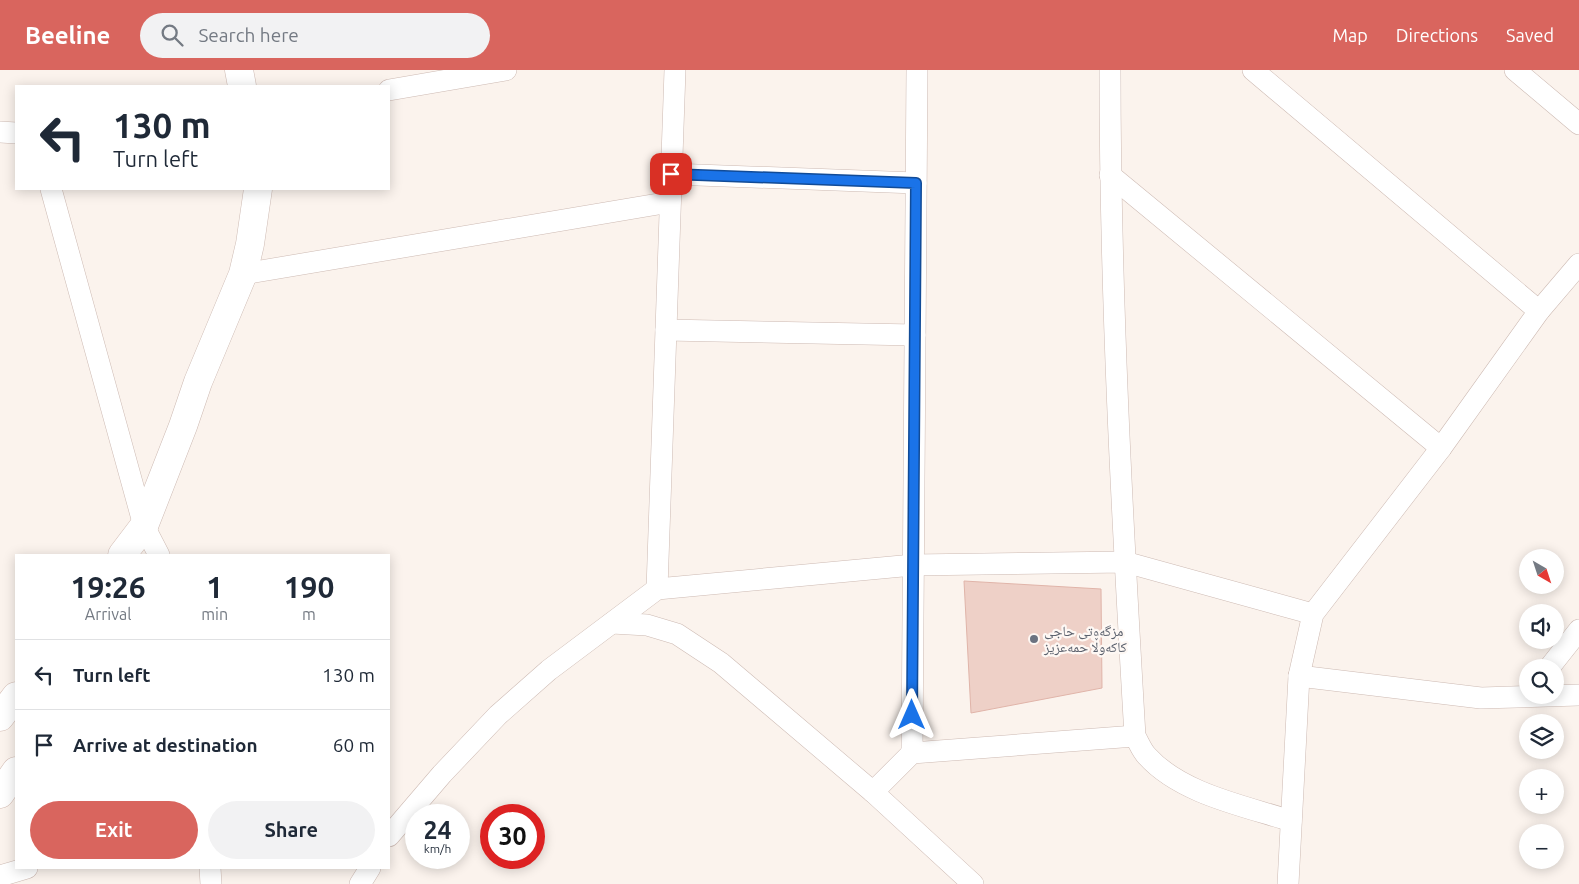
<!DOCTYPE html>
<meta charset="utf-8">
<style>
body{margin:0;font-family:Ubuntu,"Noto Naskh Arabic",sans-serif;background:#f2f2f3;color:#1f2937;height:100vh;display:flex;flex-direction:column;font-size:19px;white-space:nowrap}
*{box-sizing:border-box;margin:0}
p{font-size:16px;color:#747a83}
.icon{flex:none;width:28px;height:28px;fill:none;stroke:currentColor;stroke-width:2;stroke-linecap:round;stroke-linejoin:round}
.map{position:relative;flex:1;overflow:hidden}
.sheet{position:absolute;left:15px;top:484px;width:375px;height:315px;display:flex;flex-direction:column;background:#fff;border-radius:0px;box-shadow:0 2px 12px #0003}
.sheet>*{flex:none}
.top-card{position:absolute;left:15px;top:15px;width:375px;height:105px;border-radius:0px;box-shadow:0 2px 12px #0003;background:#fff;color:#1f2937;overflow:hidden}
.needle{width:32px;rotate:141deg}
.buttons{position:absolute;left:1519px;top:479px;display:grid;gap:10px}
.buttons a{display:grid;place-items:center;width:45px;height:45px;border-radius:50%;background:#fff;box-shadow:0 2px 12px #0003;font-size:25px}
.speed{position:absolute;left:405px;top:734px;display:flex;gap:10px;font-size:25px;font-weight:700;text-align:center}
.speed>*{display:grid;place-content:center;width:65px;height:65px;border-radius:50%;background:#fff;box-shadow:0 2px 12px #0003;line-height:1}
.speed small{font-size:12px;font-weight:400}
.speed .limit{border:8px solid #d22;background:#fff;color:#111}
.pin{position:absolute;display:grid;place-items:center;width:42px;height:42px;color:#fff;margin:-21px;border-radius:10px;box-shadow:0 2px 8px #0006}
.me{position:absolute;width:55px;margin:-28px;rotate:0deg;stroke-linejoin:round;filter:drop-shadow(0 0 4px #0008)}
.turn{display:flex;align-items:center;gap:18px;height:105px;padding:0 15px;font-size:22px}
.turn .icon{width:65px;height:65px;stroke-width:2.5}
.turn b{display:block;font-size:35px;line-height:42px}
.eta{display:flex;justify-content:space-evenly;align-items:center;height:85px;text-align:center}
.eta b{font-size:30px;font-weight:600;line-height:35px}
.action{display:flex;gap:10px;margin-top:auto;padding:10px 15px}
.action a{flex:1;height:58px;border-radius:30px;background:#d9655e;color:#fff;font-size:20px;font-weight:600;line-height:58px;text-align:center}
.action a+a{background:#f2f2f3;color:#1f2937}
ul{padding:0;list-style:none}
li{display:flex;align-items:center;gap:15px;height:70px;padding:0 15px;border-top:1px solid #e0e1e3}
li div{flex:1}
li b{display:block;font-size:19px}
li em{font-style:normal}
header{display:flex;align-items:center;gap:30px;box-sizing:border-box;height:70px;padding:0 25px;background:#d9655e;color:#fff}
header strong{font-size:24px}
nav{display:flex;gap:28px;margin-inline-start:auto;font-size:18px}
.search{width:350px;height:45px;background:#f2f2f3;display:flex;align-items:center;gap:12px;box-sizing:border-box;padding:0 18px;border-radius:28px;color:#747a83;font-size:19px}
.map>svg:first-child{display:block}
.building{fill:#eed0c7;stroke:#e0b4a9}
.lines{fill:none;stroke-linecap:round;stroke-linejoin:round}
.minor-casing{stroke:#cdbab3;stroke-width:22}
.tertiary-casing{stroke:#cdbab3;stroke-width:29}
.secondary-casing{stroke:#d3bcb3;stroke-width:29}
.minor{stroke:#fff;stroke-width:21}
.tertiary{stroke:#fff;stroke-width:28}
.secondary{stroke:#fff;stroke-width:28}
.route-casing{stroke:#114b97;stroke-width:12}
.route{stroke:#1a73e8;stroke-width:9}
.worship-dot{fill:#6b7280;stroke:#fef8f4;stroke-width:2}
.labels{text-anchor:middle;stroke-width:4.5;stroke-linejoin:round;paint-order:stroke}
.worship-label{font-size:14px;fill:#5b616d;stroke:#fef8f4;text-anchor:start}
</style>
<header>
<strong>Beeline</strong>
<div class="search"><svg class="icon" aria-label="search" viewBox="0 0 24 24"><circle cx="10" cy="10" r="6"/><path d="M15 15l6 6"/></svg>Search here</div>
<nav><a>Map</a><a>Directions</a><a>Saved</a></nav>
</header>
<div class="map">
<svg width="1579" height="814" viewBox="0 0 1579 814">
<rect width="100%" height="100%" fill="#fbf3ed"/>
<path class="building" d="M964,511L1101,519L1102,618L971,643Z"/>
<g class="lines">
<g class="minor-casing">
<g id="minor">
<path d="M1110,0C1110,222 1122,445 1135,666C1139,673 1142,681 1147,686C1181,724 1245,736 1291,751"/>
<path d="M1253,0L1539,241"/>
<path d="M1515,0L1579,54"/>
<path d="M389,20L506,0"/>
<path d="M0,62L16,63"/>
<path d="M671,104L916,113"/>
<path d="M1110,105L1441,378"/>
<path d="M51,119L144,456L159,485"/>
<path d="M243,204L670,132"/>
<path d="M666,260L915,265"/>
<path d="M657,519L675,0"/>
<path d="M612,553L647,555L677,564L721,593L873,722L973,814"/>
<path d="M1549,598L1579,560"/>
<path d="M1299,606L1481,628L1579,625"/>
<path d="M912,683L917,0"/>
<path d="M873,722L912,683L1135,666"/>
<path d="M389,766L442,704L498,645L549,600L657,519L913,495L1125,492L1313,544"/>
<path d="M210,798L211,814"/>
<path d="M0,806L27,798"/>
<path d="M360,814L370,798"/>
<path d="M1288,814L1299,606L1313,544L1441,378L1539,241L1579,194"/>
</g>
</g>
<g class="tertiary-casing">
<g id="tertiary">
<path d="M239,0L242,16"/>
<path d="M144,456L183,356L198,312L243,204L250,174L258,119"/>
</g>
</g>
<g class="secondary-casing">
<g id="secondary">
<path d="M122,485L144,456"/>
<path d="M0,647L16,626"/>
<path d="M0,724L16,701"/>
</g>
</g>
<use href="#minor" class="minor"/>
<use href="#tertiary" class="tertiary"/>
<use href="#secondary" class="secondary"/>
</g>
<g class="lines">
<g class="route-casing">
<path id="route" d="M671,104L916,113L912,645"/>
</g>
<use href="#route" class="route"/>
</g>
<circle class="worship-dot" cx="1034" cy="569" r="5"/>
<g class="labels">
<g class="worship-label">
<text x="1044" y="566">مزگەوتی حاجی<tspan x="1044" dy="16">کاکەوڵا حمەعزیز</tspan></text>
</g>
</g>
</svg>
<div class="buttons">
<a><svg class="needle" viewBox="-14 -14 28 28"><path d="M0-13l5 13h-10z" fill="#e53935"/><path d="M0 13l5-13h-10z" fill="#747a83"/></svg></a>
<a><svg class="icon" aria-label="sound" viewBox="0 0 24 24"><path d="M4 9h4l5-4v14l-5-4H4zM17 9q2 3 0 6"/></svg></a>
<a><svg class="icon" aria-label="search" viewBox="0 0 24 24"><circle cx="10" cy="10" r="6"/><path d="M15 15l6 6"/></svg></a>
<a><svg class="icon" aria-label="layers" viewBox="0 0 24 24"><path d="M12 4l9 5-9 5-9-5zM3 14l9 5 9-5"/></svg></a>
<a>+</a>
<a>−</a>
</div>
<div class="speed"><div>24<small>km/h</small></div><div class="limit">30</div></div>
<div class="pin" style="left:671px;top:104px;background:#d93025"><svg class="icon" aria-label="arrive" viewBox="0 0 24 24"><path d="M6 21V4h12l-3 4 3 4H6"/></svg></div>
<svg class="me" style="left:912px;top:645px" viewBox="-20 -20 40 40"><path d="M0-17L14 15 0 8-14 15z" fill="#1a73e8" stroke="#fff" stroke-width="4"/></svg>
<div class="top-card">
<div class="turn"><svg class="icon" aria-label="left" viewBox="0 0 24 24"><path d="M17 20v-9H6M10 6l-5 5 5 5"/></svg><div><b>130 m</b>Turn left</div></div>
</div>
<section class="sheet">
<div class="eta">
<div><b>19:26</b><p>Arrival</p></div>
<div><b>1</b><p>min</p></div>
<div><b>190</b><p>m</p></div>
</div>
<ul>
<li><svg class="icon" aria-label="left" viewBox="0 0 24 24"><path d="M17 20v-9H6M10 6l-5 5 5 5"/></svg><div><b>Turn left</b></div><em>130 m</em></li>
<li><svg class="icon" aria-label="arrive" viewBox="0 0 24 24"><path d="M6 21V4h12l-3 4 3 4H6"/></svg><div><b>Arrive at destination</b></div><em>60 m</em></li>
</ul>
<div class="action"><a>Exit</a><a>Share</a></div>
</section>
</div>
